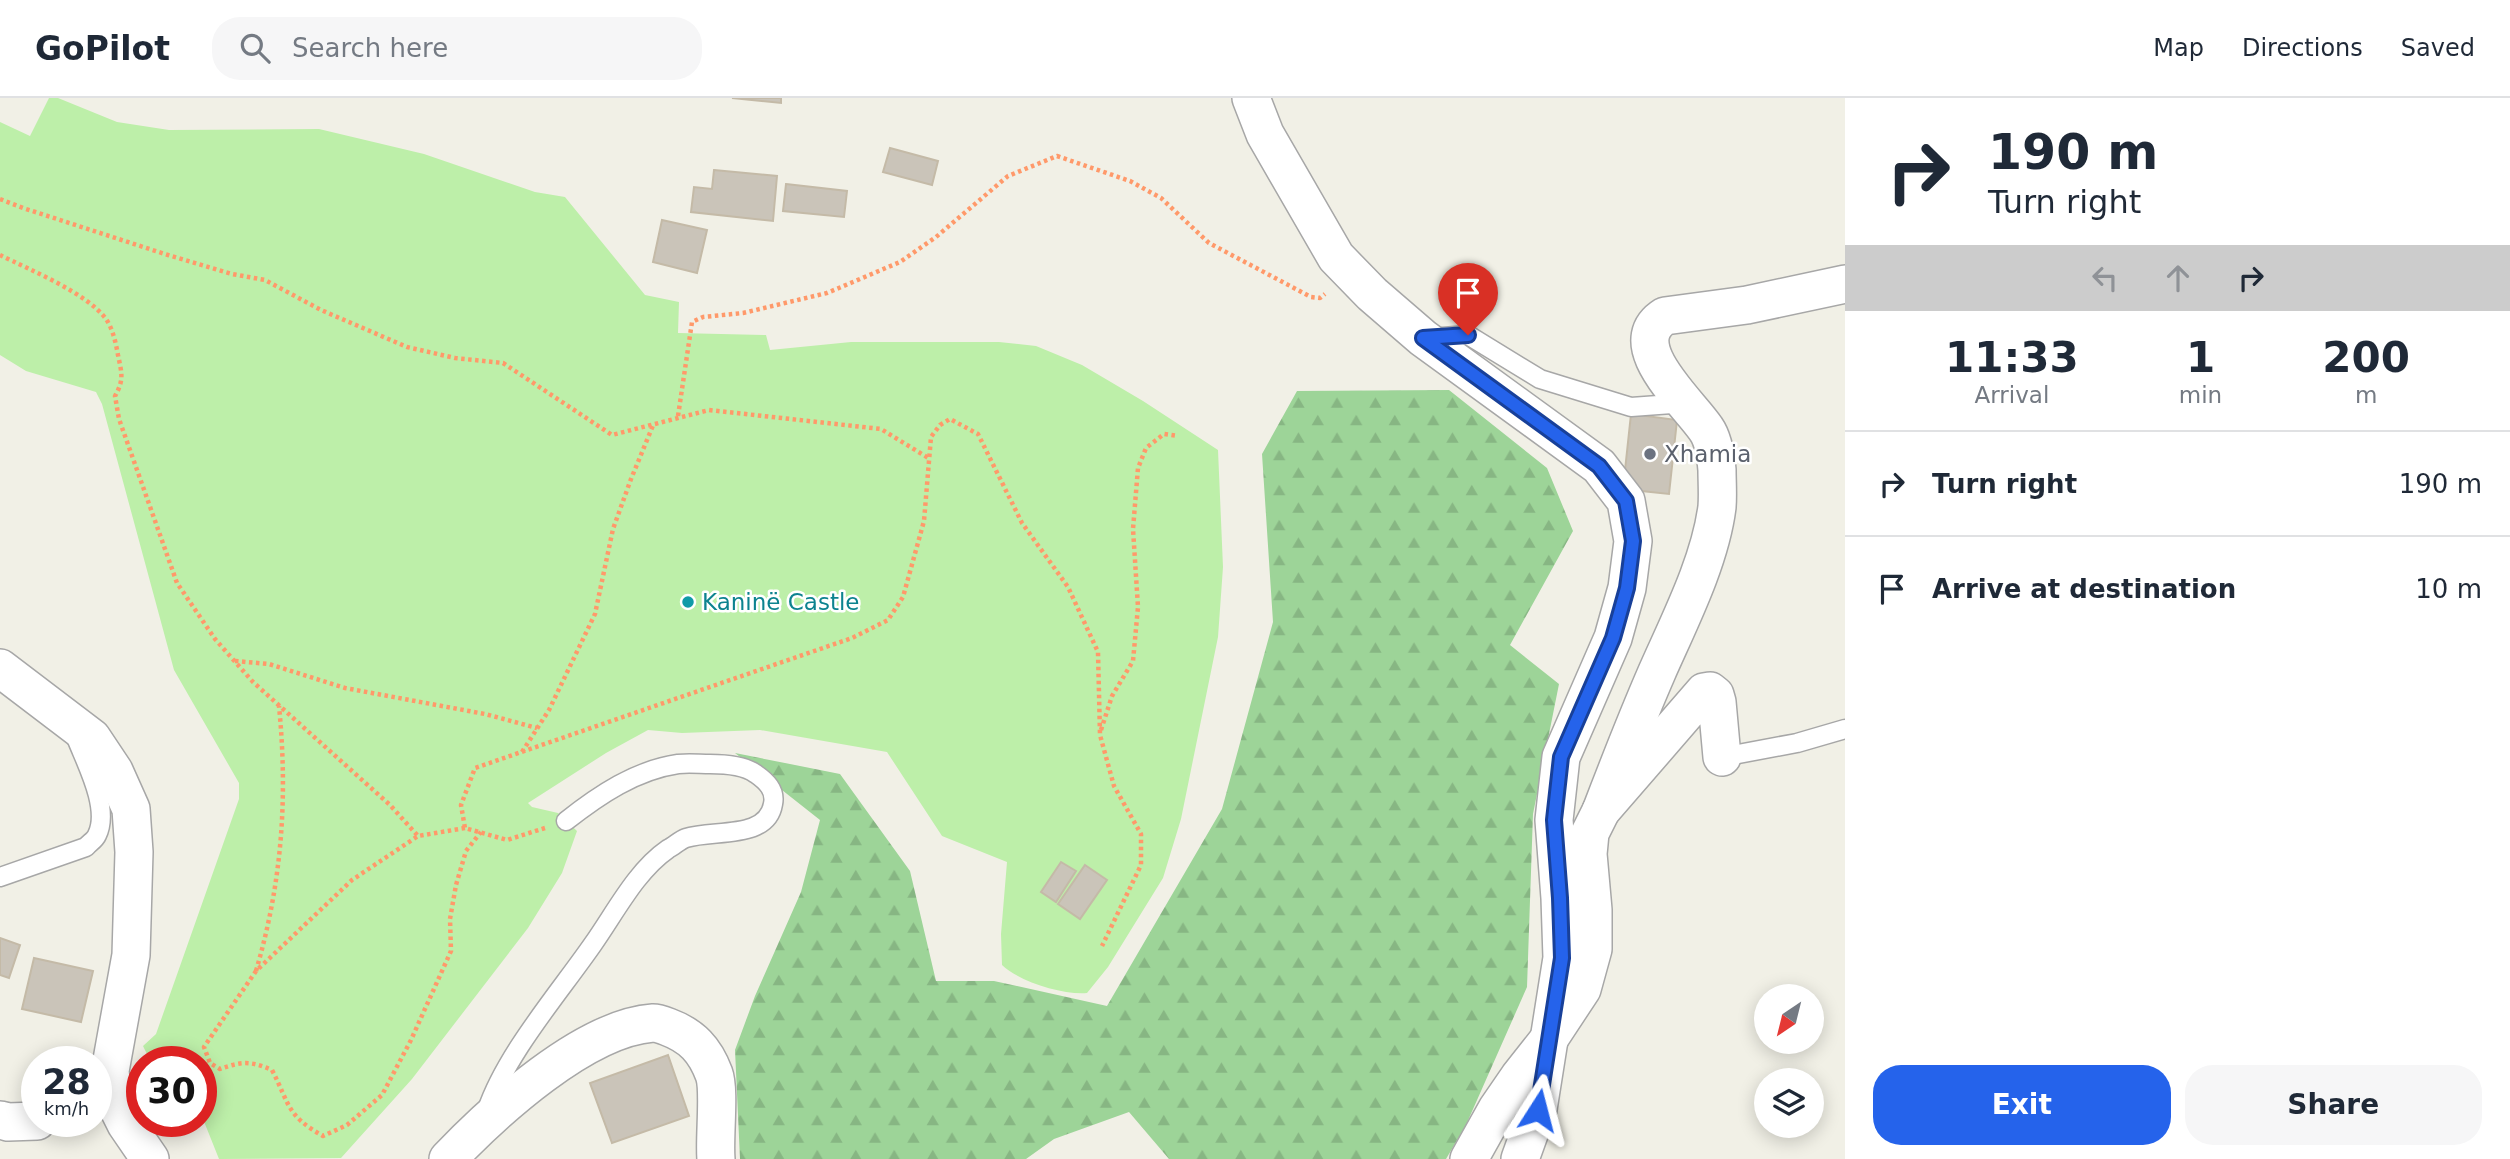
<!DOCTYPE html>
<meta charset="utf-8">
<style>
body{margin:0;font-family:"DejaVu Sans",sans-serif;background:#f6f6f7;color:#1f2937;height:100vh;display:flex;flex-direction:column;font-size:26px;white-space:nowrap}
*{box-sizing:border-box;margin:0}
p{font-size:23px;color:#747a83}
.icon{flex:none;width:38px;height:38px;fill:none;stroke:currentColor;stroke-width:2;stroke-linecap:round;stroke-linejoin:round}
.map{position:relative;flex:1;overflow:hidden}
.panel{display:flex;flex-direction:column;background:#fff;width:665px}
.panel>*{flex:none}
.top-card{background:#fff;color:#1f2937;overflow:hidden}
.needle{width:46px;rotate:215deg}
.buttons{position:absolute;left:1754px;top:886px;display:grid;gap:14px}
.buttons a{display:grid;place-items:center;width:70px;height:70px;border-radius:50%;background:#fff;box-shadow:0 4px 18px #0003;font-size:35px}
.speed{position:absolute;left:21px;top:948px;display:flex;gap:14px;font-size:35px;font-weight:700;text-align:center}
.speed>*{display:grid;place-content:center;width:91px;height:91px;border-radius:50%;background:#fff;box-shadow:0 4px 18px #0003;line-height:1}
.speed small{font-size:18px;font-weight:400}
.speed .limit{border:10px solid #d22;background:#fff;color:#111}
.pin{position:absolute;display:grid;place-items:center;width:60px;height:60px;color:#fff;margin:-72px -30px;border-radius:50% 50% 50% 0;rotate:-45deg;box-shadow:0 0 7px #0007}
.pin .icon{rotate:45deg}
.me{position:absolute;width:77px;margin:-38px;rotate:9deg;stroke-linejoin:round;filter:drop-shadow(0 0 5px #0008)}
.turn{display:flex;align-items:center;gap:24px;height:147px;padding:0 28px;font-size:32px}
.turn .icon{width:91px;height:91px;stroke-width:2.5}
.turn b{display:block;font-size:49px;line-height:60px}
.lanes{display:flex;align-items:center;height:66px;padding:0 28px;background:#0003;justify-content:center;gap:35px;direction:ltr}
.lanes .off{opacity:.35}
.eta{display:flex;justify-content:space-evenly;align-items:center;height:119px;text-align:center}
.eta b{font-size:42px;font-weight:700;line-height:49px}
.cta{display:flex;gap:14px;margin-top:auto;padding:14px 28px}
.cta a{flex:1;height:80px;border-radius:28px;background:#2563eb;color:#fff;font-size:28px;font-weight:700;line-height:80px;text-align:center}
.cta a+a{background:#f6f6f7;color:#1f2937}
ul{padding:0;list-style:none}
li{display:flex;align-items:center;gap:21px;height:105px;padding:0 28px;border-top:2px solid #e0e1e3}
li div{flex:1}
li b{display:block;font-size:26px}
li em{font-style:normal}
header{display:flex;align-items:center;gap:42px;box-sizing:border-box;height:98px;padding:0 35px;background:#fff;border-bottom:2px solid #e0e1e3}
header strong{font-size:33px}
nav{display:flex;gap:38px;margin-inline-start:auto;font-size:24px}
.search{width:490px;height:63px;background:#f6f6f7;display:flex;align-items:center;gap:18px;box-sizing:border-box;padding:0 24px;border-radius:28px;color:#747a83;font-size:26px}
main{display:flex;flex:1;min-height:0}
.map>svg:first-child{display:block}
.grass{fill:#bdefa9}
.forest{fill:url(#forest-firs)}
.building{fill:#cac4b9;stroke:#c4baa7;stroke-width:2}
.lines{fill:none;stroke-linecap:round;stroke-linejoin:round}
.lane-casing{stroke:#a7a7a7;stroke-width:21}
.street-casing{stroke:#a7a7a7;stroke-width:40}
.path{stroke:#ff996a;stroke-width:4.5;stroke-dasharray:3.5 3.5;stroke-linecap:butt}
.lane{stroke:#fff;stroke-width:18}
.street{stroke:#fff;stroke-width:37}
.route-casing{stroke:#184099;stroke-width:18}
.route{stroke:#2563eb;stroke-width:12}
.worship-dot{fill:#6b7280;stroke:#fff;stroke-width:2.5}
.culture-dot{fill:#0f9aa8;stroke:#fff;stroke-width:2.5}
.labels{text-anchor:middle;stroke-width:5;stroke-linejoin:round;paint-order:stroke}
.worship-label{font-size:23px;fill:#5b616d;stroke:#fff;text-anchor:start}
.culture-label{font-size:23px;fill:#0d838f;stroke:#fff;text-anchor:start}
</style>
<header>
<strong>GoPilot</strong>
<div class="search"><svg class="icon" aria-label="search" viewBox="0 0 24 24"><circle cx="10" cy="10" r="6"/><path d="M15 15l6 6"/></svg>Search here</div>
<nav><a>Map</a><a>Directions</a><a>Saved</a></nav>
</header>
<main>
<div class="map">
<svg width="1845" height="1061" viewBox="0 0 1845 1061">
<defs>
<pattern id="forest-firs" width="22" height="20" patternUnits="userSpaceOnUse" patternTransform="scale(1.75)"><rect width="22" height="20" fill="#9dd498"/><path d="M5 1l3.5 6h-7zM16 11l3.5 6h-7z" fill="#87b683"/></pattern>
</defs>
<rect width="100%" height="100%" fill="#f1f0e6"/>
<path class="grass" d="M49,0H58L117,24L169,32L319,31L424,56L535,94L565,99L645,197L679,204L678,235L766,237L770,252L851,244H999L1036,248L1082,267L1143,303L1218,352L1223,469L1218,539L1181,721L1163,780L1108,869L1087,895C1063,897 1020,884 1002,867L1001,836L1007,764L942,738L887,654L760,632L682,635L648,632L606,655L528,705L532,709L558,715L577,733L562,775L528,830L412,981L341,1060L219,1061L201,1016V964H181L175,950L148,958L143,948L156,936L239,701V685L174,572L102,306L96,294L26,273L0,257V24L30,38Z"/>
<path class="forest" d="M1449,292L1547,370L1573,433L1510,547L1559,586L1533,716L1527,889L1466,1027L1446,1061H1169L1129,1014L1054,1041L1026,1061H740L735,952L755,898L801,794L820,722L735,655L840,676L910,773L936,883H994L1107,908L1222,711L1273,524L1262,356L1297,293Z"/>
<g class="building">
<path d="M732,0H781V5Z"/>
<path d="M890,50L938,63L932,87L883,74Z"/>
<path d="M714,72L777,78L773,123L691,114L694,89L712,91Z"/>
<path d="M786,86L847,93L844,119L783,113Z"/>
<path d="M662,122L707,132L697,175L653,164Z"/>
<path d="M1631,316L1677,322L1669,396L1623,391Z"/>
<path d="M1061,764L1076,773L1056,804L1041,794Z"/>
<path d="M1085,767L1107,782L1080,821L1058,806Z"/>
<path d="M0,840L20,847L9,880L0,877Z"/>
<path d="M34,860L93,873L81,924L22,911Z"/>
<path d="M668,957L689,1018L612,1045L590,985Z"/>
</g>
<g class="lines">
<g class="lane-casing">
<g id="lane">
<path d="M1430,240L1468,237L1540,281L1631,309L1686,305"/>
<path d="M1722,659L1797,645L1845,631"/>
<path d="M0,779L86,749C89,745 95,742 97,737C110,711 87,667 77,642"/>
<path d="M487,1012C506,956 559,895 593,846C615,815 636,773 668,751C674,748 680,742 686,740C714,731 767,742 773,706C776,692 766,683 756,676C744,667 725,666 710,666C700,666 689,665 678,666C636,672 599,697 566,723"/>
</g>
</g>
<g class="street-casing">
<g id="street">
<path d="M1251,0L1265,36L1336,159L1372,196L1423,240L1599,368L1626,403L1633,443L1627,490L1613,540L1561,659L1554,722L1560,800L1562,860L1538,1011L1520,1061"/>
<path d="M0,570L92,640L114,673L131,711L134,754L131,857L110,973L113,1000L126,1026L150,1061"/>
<path d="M1601,713C1619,666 1637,620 1657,574C1679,524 1710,464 1717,409C1718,397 1717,384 1717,372C1716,360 1713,341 1706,331C1688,304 1620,246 1665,218L1747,207L1845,186"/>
<path d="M0,1022L8,1024L37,1023"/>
<path d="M448,1061C494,1013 584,930 653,925C658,925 663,927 668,929C692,938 705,952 714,976C720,992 714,1040 716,1061"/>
<path d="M1469,1061L1497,1011L1519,979L1549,941L1582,891L1593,851V812L1588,756L1590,735L1601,713L1704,594L1710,593L1715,597L1717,604L1722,659"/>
</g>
</g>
<g class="path">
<path d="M0,101L23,110L168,157L232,176L265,182L321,212L407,249L455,260L503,265L612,337L709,312L881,331L930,361"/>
<path d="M0,157C30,172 87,195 106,221C113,231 116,246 118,257C122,276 124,282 115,298L119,321L177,485L215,541L253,584L390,707L418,738"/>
<path d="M678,318L692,224L703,219L743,215L827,195L900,164L936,139L1008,78L1057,58L1130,83L1161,100L1209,145L1311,199L1320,200L1325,196"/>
<path d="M235,563L269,566L345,590L485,616L537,630"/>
<path d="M1101,632L1112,598L1133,563L1138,509L1133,431L1138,370L1146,350L1164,336L1178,338"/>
<path d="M522,654L549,612L595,516L613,431L631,381L654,325"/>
<path d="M465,730L418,738L352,782L256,873L204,949L210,965L220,971C242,963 251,963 272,972C290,1007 286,1017 323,1038L347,1027L382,997L411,942L451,853L450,821L456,787L466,753L481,734"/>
<path d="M545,730L507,742L465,730L461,707L475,670L852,540L888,522L903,499L924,423L931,339L940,327L950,321L978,336L1022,425L1068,489L1098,554L1100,637L1114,688L1141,736V767L1102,848"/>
<path d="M256,873C282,784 288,700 279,608"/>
</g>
<use href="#lane" class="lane"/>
<use href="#street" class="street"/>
</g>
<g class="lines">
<g class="route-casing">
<path id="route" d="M1468,237L1423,240L1599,368L1626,403L1633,443L1627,490L1613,540L1561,659L1554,722L1560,800L1562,860L1538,1012"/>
</g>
<use href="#route" class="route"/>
</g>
<circle class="worship-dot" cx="1650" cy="356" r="7"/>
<circle class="culture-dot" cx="688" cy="504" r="7"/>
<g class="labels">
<g class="worship-label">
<text x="1664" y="364">Xhamia</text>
</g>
<g class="culture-label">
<text x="702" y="512">Kaninë Castle</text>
</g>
</g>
</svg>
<div class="buttons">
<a><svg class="needle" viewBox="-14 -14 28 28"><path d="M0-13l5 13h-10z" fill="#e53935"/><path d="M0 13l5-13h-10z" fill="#747a83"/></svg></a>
<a><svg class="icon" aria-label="layers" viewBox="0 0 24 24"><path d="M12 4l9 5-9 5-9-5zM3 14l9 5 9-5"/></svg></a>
</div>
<div class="speed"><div>28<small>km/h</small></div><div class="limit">30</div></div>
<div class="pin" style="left:1468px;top:237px;background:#d93025"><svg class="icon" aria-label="arrive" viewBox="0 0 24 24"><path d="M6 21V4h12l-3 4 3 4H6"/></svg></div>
<svg class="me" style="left:1538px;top:1012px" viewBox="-20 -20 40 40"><path d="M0-17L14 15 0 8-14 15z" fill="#2563eb" stroke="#fff" stroke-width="4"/></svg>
</div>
<section class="panel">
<div class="top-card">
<div class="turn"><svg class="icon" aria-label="right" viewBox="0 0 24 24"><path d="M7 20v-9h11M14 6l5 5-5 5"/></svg><div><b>190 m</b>Turn right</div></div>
<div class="lanes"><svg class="icon off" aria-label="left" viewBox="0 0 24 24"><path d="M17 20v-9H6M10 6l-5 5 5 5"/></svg><svg class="icon off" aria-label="ahead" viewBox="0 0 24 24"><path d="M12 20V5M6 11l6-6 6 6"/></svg><svg class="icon" aria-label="right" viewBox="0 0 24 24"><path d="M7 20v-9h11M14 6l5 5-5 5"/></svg></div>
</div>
<div class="eta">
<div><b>11:33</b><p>Arrival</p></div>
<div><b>1</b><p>min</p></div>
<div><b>200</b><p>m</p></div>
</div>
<ul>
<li><svg class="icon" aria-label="right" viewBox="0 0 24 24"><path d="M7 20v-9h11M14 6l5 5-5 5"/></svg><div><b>Turn right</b></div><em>190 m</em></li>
<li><svg class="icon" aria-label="arrive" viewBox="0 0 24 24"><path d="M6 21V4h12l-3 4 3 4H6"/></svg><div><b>Arrive at destination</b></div><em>10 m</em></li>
</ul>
<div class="cta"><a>Exit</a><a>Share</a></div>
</section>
</main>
